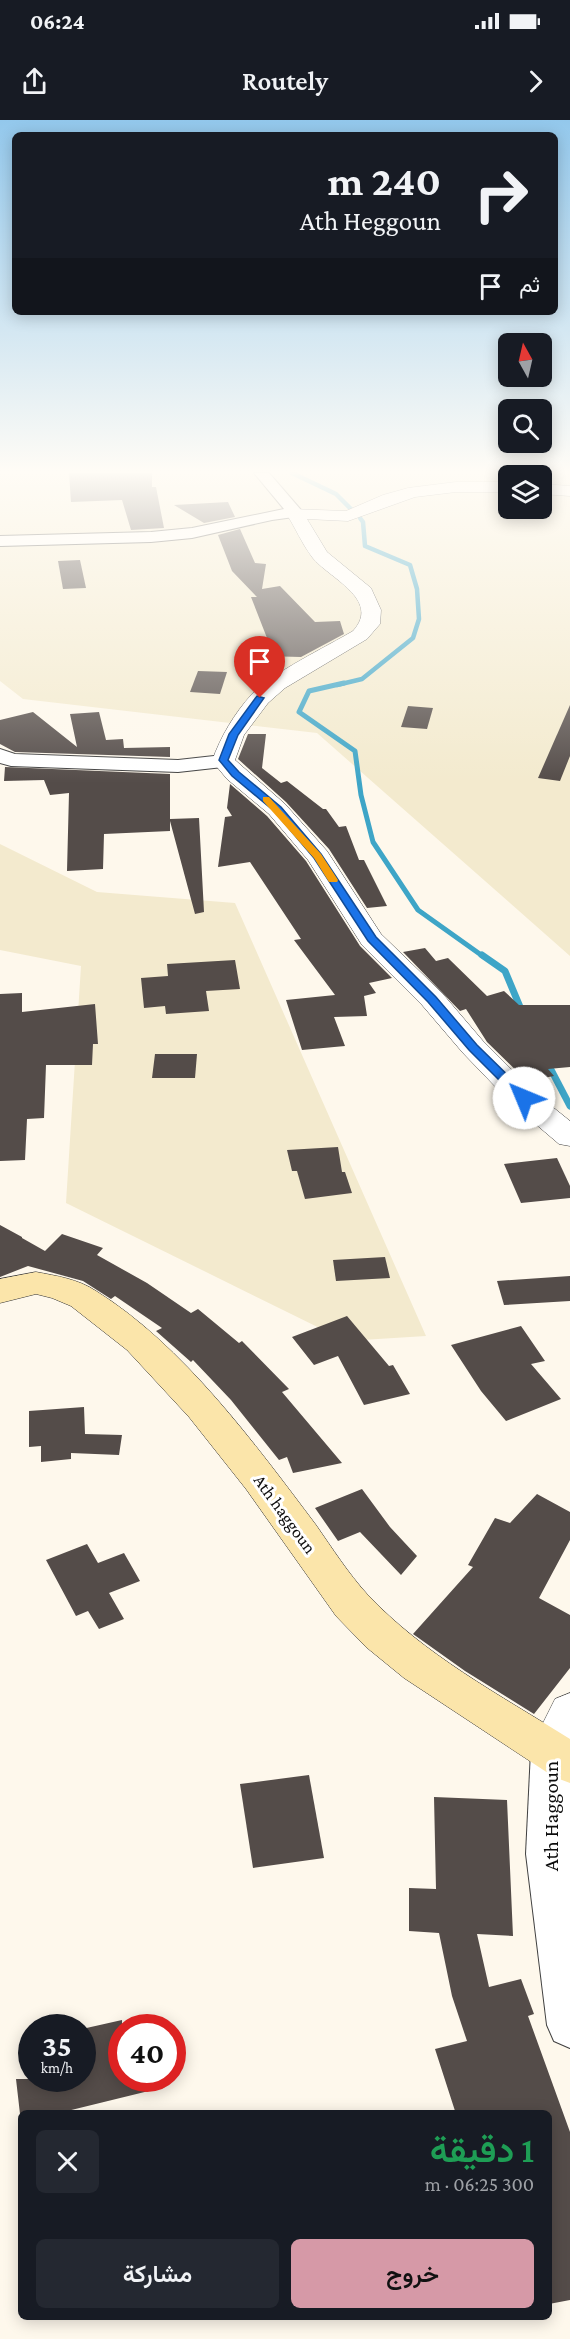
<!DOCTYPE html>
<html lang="ar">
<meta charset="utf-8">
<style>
body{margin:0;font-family:"Crimson Pro",Vazirmatn,serif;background:#242831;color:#f1f3f6;direction:rtl;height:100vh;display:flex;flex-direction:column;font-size:22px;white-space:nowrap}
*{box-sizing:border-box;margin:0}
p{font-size:20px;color:#9ea1a6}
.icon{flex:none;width:33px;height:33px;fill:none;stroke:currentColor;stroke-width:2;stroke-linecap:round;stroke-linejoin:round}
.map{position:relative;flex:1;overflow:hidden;direction:ltr}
.details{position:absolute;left:18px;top:1990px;width:534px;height:210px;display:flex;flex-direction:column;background:#171b24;border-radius:9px;box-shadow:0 3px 15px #0003;direction:rtl}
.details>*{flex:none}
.banner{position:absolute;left:12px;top:12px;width:546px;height:183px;border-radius:9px;box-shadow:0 3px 15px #0003;direction:rtl;background:#171b24;color:#f1f3f6;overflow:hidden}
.needle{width:39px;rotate:352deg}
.buttons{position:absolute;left:498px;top:213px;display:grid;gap:12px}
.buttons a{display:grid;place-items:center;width:54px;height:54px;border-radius:9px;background:#171b24;box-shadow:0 3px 15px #0003;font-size:30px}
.speed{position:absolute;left:18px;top:1894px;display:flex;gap:12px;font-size:30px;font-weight:700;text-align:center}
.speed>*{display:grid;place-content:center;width:78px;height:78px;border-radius:50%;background:#171b24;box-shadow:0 3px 15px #0003;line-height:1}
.speed small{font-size:15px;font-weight:400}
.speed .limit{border:9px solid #d22;background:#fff;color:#111}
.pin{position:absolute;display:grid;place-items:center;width:51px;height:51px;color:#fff;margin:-62px -26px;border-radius:50% 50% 50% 0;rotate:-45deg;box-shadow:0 0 6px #0007}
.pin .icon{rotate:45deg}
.me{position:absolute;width:66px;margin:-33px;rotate:315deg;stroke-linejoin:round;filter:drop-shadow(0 0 4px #0008)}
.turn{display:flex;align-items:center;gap:21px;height:126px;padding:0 18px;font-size:27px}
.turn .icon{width:78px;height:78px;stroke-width:2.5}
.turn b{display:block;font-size:42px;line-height:51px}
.then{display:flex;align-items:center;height:57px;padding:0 18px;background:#0003;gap:12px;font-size:22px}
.round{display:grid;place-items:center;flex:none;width:63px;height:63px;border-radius:9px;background:#242831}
.head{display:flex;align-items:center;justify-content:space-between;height:102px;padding:0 18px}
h1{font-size:36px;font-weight:600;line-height:45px;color:#1e9e55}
.cta{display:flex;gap:12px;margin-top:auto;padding:12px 18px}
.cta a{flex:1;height:69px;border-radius:9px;background:#d699a7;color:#111;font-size:24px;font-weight:600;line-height:69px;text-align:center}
.cta a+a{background:#242831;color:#f1f3f6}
.status{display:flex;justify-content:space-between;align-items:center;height:42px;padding:0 30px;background:#171b24;direction:ltr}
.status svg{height:16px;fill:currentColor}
header{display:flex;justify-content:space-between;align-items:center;height:78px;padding:0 18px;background:#171b24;font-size:27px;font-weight:600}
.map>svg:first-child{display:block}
.farmland{fill:#f3eace;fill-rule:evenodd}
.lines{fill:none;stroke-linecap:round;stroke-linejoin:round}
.stream-far2{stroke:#3ea5c7;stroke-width:4.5}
.stream-far1{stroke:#3ea5c7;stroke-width:5}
.stream{stroke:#3ea5c7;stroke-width:7}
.building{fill:#544c49}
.minor-casing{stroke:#3f3f3f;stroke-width:2}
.tertiary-casing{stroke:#3f3f3f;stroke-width:1}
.secondary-casing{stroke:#2e2e2e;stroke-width:1}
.minor{fill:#fff;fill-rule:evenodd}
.tertiary{fill:#fff;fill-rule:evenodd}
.secondary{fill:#fbe5aa;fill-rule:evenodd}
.route{fill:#1a73e8;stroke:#114b97;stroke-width:1.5}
.slow{fill:#f59e0b}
.labels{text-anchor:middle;stroke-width:6;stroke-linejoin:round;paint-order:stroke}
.street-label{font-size:18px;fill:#0c0c0c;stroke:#fff}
.near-street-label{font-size:21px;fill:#0c0c0c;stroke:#fff}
</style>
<div class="status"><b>06:24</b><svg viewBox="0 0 49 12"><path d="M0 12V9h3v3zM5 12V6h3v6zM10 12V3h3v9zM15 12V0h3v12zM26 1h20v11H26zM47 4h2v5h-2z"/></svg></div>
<header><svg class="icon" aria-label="forward" viewBox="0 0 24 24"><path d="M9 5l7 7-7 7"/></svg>Routely<svg class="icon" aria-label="share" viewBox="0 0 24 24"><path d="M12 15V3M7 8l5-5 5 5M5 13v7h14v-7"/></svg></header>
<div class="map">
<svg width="570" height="2219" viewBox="0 0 570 2219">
<rect width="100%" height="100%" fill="#fef8ec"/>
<g class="farmland">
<path d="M0,353H570V836L317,613L23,579L0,561ZM508,356H542V388H508Z"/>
<path d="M0,724L97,772L235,783L426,1216L346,1221L66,1083L81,846L0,830Z"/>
</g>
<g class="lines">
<g class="stream-far2">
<path d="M292,353L336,374L352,390"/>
<path d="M337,565L362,559L413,518L419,499L417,469L410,445L365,426L363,402L360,398"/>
</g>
<path class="stream-far1" d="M344,563L309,571L299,592L355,631L361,675L373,722L418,790L484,837"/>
<g class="stream">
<path d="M482,835L505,851L523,894"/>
<path d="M547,942L570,986"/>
</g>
</g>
<g class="building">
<path d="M69,353H152V367H156L164,408L131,410L122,380L71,382Z"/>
<path d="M228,382L235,397L204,403L174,385Z"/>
<path d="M240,409L255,443L266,444L262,469L280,466L315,502L340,501L344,514L301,537L263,536L267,518L251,477H257L232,451L218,415Z"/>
<path d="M80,440L86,468L63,469L58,441Z"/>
<path d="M198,551L227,552L220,574L190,572Z"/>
<path d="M570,585V636L560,661L538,658Z"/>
<path d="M408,586L433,588L427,609L401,607Z"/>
<path d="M33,592L77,627L70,594L99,592L106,620L123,619L124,628L170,627V637L15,632L0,624V600Z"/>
<path d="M248,614H266L262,648L281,663L287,661L323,689H326L339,707L346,706L359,740H364L387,786L367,788L329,729L286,682L238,639Z"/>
<path d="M5,647L170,654V699L199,698L204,792L195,794L170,701V711L104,714L103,749L67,751L69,673L50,675L44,660L4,661Z"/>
<path d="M230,664L267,696L306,741L360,826L392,858L369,863L376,873L364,876L367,896L334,897L345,926L302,930L286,880L335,875L294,820L301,819L250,742L218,747L225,697L232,696L227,688Z"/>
<path d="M425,828L436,841L448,838L487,876L504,871L519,885H570V947L548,949L554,956L527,961L487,922L466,889L460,891L403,832Z"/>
<path d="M235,840L240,869L206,871L209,891L166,894L165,886L144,888L141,858L168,856L167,844Z"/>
<path d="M22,873V892L95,884L98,924H93L92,945H46L44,998L27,999L25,1040L0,1041V874Z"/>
<path d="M155,934H197L195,958H152Z"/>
<path d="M338,1027L342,1052H345L352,1073L305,1079L297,1051H292L287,1030Z"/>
<path d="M557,1038L570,1066V1078L521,1083L504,1044Z"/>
<path d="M0,1105L22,1117V1120V1118L45,1131L62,1114L103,1128L97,1135L147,1163L191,1193L198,1189L239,1223L242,1221L289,1269L282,1272L342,1343L293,1353L287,1337L279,1340L231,1280L193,1240L191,1242L156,1211L162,1208L115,1176L111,1179L83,1161L28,1146L0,1157Z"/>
<path d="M385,1137L390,1158L336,1161L333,1140Z"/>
<path d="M570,1156V1181L504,1185L497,1161Z"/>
<path d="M347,1196L389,1246L393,1245L410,1274L364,1285L338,1236L314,1245L292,1217Z"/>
<path d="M521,1206L545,1241L531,1244L561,1279L506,1301L481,1271L451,1225Z"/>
<path d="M84,1287L85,1314L122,1315L119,1335L71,1333V1339L41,1342V1326L29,1327V1291Z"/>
<path d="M362,1369L390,1407L417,1436L401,1455L360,1412L338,1421L315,1388Z"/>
<path d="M537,1374L570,1392V1420L539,1478L570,1495V1548L534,1594L465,1551L413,1514L473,1447L468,1445L495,1398L510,1403Z"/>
<path d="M87,1424L98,1443L124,1433L140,1461L109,1473L124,1499L99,1509L88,1491L76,1496L46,1440Z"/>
<path d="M309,1655L324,1738L253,1748L240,1664Z"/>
<path d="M434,1677L507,1680L513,1816L477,1814L489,1867L521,1859L534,1894L528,1896L570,2012V2180L549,2184V1994H456L435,1929L467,1921L452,1876L439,1813L409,1811V1768L436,1769Z"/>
<path d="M122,1900V1959H164L165,1967L55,1994H20L16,1959H82V1909Z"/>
</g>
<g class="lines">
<g class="minor-casing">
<g id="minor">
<path d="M254,353H269L301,390L303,393L301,396L272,400L192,418L151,422L0,426V416L151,412L192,408L284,389Z"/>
<path d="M0,629L15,634L178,640L223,635L230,637L233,641L230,645L223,647L178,652L11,646L0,643Z"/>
<path d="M551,1613L565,1619L570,1628V1928L554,1921L547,1905L526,1734L531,1631L537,1619Z"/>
</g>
</g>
<g class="tertiary-casing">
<g id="tertiary">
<path d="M456,362H508V372H456L415,377L348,401L307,399L327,432L371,468L381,490L380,504L367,519L285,568L268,583L244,615L235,640L285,684L327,731L381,814L442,873L483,921L534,972L570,1001V1026L559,1024L512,984L463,933L422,885L362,825L308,740L269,694L227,659L212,641C221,616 234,594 252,574C272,553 326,527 353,511C382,479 328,458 312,437C302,424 295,407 286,393L289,389L346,391L383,375L408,368Z"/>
<path d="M542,364L570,366V376L542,374Z"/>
<path d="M570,1573V1638L567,1645L551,1650L535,1645L529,1631L555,1579Z"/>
</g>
</g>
<g class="secondary-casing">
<path id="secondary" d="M36,1152C57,1156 78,1159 96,1171C183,1225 255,1324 316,1405C332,1428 348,1453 367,1474C424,1535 500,1575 570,1619V1663L554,1657L404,1558L366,1527L336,1496L246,1369L189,1297L127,1230L71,1186L52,1178L36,1174L0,1183V1159Z"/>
</g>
<use href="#minor" class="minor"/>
<use href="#tertiary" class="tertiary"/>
<use href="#secondary" class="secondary"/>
</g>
<linearGradient id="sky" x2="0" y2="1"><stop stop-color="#93c8ec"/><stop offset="0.53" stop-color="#fffcf6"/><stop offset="1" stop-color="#fffcf6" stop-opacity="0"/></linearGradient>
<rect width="570" height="663" fill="url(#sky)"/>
<path class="route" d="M257,576L264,578L238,615L228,640L239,652L281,687L321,734L376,817L436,877L477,925L528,975L530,978L528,980H519L469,930L428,882L368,821L314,738L274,691L232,656L219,640L229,614Z"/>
<path class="slow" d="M263,677H269L321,734L338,760L337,762H329L314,738L263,681Z"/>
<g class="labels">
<g class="street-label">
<text transform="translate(285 1394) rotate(54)" y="6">Ath haggoun</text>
</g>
<g class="near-street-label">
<text transform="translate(551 1696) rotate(-90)" y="7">Ath Haggoun</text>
</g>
</g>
</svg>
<div class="buttons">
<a><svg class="needle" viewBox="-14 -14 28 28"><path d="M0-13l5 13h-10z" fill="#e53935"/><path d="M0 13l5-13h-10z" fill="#9ea1a6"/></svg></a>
<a><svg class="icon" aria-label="search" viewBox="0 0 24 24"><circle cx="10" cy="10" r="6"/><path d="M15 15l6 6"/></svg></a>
<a><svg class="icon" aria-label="layers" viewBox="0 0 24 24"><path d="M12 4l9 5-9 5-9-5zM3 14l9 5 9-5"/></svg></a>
</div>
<div class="speed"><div>35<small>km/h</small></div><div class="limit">40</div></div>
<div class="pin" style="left:260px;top:578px;background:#d93025"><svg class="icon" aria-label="arrive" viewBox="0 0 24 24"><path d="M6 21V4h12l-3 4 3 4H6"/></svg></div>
<svg class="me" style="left:524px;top:978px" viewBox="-20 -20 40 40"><circle r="19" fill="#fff"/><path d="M0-13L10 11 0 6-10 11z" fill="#1a73e8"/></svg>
<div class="banner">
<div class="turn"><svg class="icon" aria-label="right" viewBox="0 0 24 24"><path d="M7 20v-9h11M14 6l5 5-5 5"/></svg><div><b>240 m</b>Ath Heggoun</div></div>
<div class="then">ثم<svg class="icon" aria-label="arrive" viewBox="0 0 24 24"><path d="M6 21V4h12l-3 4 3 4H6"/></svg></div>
</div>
<section class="details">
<div class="head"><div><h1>1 دقيقة</h1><p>300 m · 06:25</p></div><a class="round"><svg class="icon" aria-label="close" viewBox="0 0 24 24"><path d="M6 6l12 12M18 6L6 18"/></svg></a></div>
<div class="cta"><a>خروج</a><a>مشاركة</a></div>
</section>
</div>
